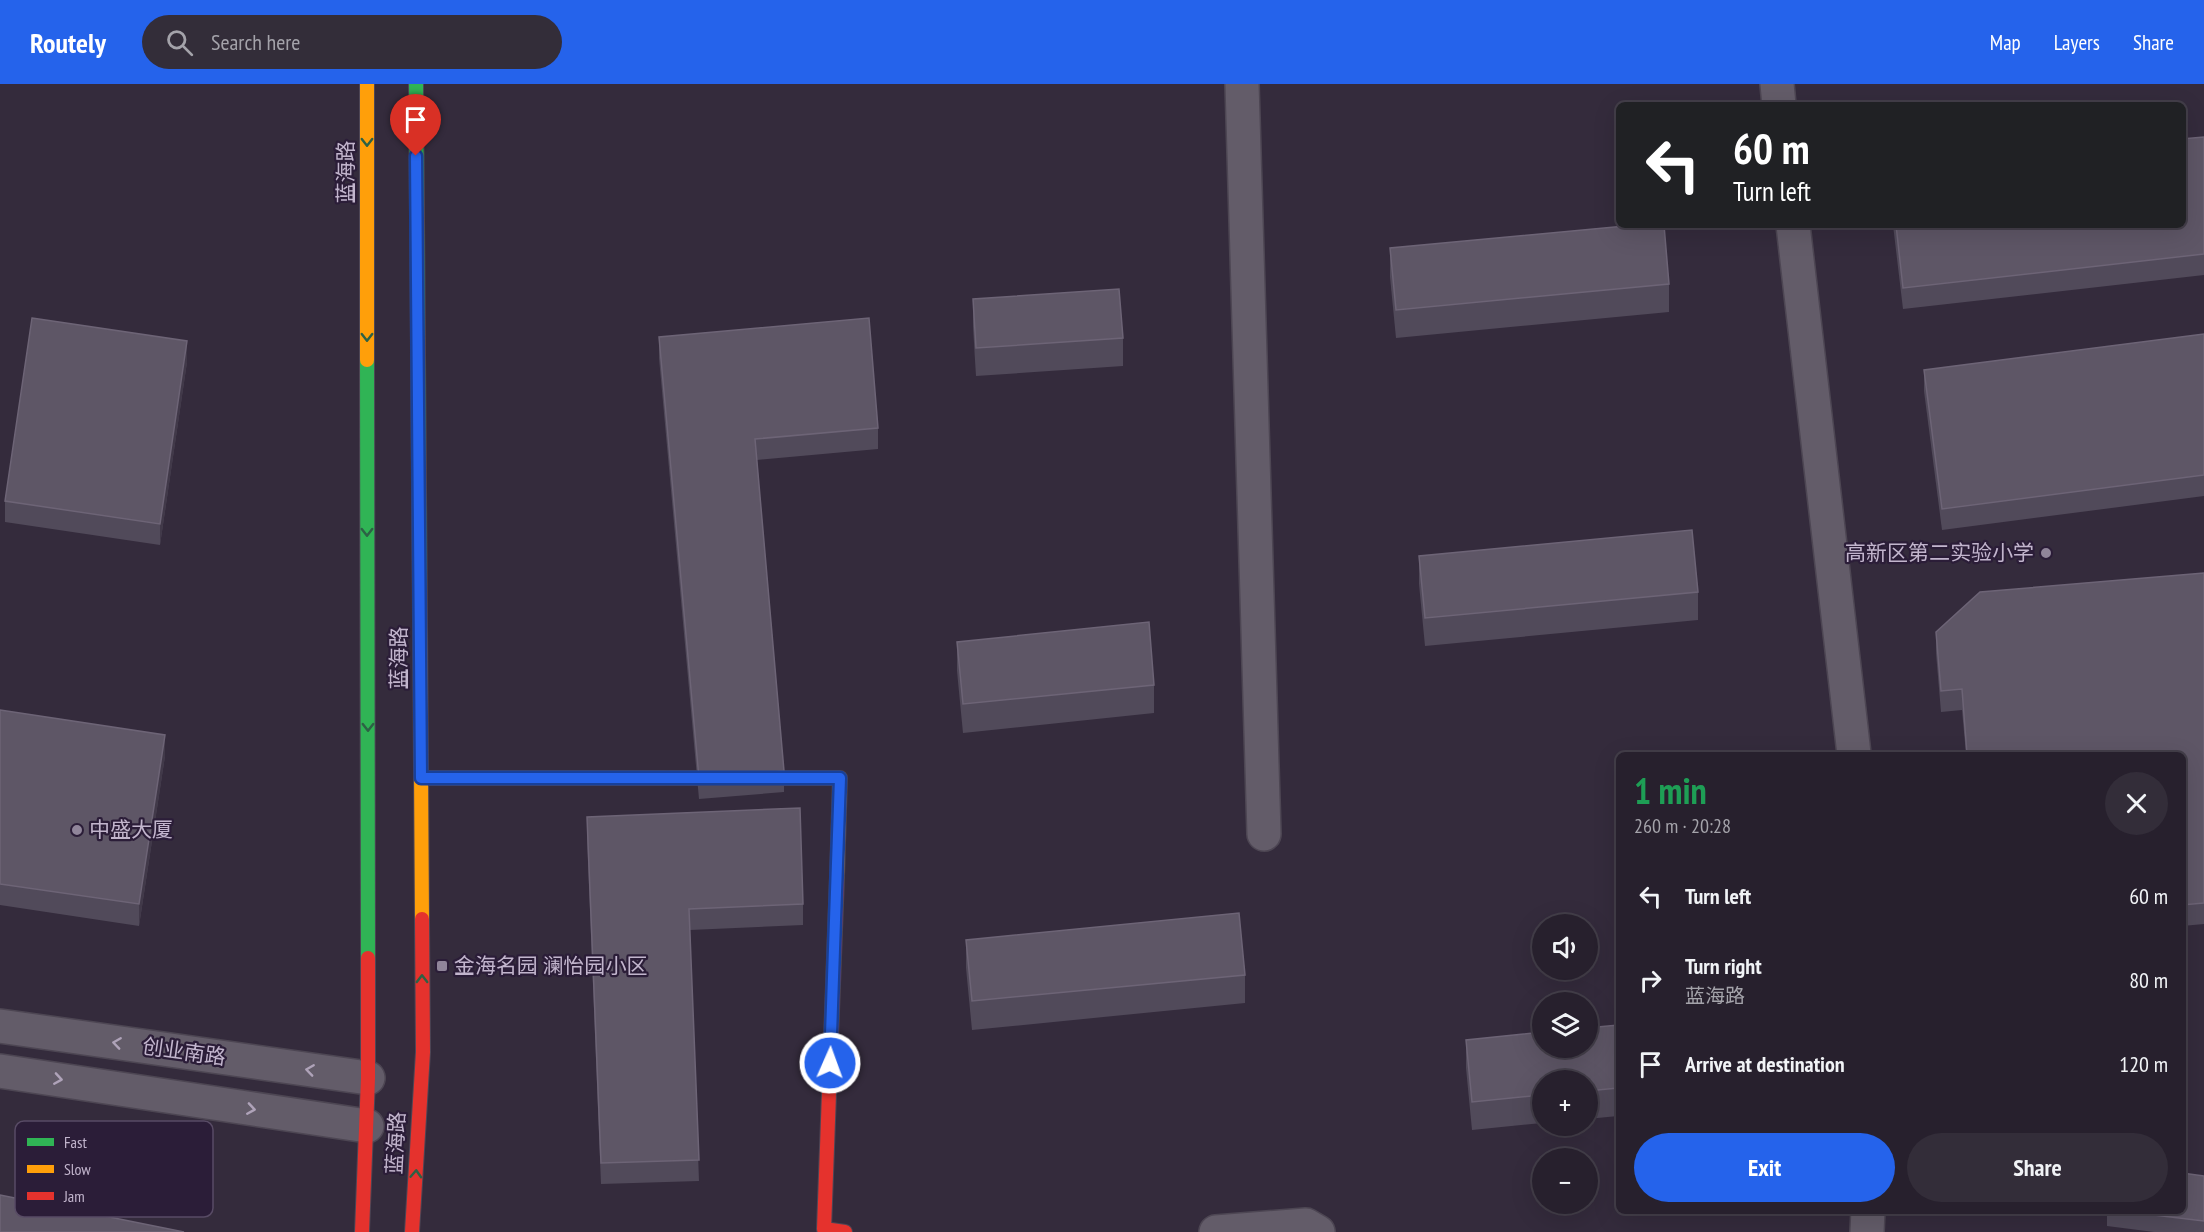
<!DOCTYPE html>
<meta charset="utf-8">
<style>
body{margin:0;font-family:"PT Sans Narrow","Noto Sans SC",sans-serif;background:#332d39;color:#f1f3f6;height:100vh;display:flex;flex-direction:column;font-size:22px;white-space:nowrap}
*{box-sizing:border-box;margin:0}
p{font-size:20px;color:#a4a3aa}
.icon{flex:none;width:33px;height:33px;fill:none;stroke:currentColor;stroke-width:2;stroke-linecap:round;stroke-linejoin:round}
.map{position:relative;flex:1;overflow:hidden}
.panel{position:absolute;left:1616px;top:668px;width:570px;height:462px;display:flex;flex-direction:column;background:#27202d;border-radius:9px;box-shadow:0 6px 24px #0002,0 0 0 2px #433e49}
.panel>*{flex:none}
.top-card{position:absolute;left:1616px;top:18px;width:570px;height:126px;border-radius:9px;box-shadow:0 6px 24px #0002,0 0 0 2px #433e49;background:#202124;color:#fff;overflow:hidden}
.controls{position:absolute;left:1532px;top:830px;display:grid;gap:12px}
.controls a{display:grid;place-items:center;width:66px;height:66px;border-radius:50%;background:#27202d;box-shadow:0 6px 24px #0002,0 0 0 2px #433e49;font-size:30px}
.pin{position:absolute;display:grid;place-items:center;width:51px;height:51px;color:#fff;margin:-62px -26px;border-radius:50% 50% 50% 0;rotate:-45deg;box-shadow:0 0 6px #0007}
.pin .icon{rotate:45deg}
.me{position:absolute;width:66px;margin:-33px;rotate:2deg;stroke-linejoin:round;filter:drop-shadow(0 0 4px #0008)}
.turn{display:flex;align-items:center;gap:21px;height:126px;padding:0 18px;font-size:27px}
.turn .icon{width:78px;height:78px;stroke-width:2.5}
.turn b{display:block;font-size:42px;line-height:51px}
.round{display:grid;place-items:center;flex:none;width:63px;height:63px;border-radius:32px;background:#332d39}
.overview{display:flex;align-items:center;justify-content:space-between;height:102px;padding:0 18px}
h1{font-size:36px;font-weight:700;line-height:45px;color:#1e9e55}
.cta{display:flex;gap:12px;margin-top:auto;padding:12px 18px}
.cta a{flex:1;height:69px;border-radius:36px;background:#2563eb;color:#fff;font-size:24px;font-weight:700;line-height:69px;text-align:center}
.cta a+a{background:#332d39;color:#f1f3f6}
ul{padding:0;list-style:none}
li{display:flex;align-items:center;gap:18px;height:84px;padding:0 18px}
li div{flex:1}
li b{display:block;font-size:22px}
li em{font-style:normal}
header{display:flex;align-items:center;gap:36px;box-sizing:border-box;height:84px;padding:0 30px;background:#2563eb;color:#fff}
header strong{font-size:28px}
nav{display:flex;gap:33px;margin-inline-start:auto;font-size:21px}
.search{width:420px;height:54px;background:#332d39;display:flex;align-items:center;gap:15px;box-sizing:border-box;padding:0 21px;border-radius:33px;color:#a4a3aa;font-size:22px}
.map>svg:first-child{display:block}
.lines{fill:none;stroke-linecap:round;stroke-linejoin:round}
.street-casing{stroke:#4d4653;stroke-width:36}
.fast-casing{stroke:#4e4655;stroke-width:16}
.slow-casing{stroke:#4e4655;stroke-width:16}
.jam-casing{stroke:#4e4655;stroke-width:16}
.street{stroke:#635c69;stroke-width:33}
.fast{stroke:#30b455;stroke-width:14}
.slow{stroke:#ff9f0a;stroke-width:14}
.jam{stroke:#e5322d;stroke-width:14}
.wall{fill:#514a5a}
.shaded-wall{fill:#413949}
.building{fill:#5e5666;stroke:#6d6476;stroke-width:1.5}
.oneway{stroke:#2d6145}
.oneway2{stroke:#afa3b9}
.route-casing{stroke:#184099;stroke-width:15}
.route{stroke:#2563eb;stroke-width:10}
.poi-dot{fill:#90859a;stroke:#2b1d38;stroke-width:2}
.labels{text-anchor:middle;stroke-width:4.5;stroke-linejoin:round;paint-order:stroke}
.street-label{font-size:21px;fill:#c2b5cd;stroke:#2b1d38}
.poi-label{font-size:21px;fill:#c2b5cd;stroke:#2b1d38;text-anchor:start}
.key{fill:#2b1d38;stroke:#584b65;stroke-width:1.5}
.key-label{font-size:16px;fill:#c2b5cd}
</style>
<header>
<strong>Routely</strong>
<div class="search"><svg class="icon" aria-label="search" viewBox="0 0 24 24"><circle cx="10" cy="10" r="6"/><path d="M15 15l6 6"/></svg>Search here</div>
<nav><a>Map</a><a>Layers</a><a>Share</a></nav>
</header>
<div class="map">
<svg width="2204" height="1148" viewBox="0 0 2204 1148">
<rect width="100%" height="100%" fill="#342b3c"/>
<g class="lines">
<g class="street-casing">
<g id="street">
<path d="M1242,0L1264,750"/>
<path d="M1777,0L1779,21"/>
<path d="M1793,141L1854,670"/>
<path d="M0,942L368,994"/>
<path d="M0,987L367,1042"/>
<path d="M1216,1148L1306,1141L1318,1148"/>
<path d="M1867,1148L1868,1126"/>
</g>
</g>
<g class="fast-casing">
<g id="fast">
<path d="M416,0L420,538"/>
<path d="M367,276L368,874"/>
</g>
</g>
<g class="slow-casing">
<g id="slow">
<path d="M367,0V276"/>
<path d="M420,538L422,835"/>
<path d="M665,694H840L837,792"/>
</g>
</g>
<g class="jam-casing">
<g id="jam">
<path d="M421,694H665"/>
<path d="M837,792L824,1145L845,1148"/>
<path d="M362,1148L368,994V874"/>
<path d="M412,1148L423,968L422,835"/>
</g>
</g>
<use href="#street" class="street"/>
<use href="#fast" class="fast"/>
<use href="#slow" class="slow"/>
<use href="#jam" class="jam"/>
</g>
<g class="wall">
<path d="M2204,53V191L1903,225L1893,141H2182Z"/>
<path d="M1390,164L1669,200V228L1396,254L1390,193Z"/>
<path d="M973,215L1123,254V282L976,292L973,243Z"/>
<path d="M2204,250V412L1942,446L1924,307V286Z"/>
<path d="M659,253L878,344V365L757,376L784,687V708L699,715L659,274Z"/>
<path d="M187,278L160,461L5,438V417Z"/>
<path d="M1419,472L1698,508V536L1425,562L1419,500Z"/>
<path d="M2204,489V840L2182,842V670H1966L1962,626L1941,628L1936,569V548Z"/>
<path d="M957,558L1154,601V629L963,649L957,587Z"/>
<path d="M0,626L165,672L139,842L0,821Z"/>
<path d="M587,733L803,820V841L690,846L699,1097L601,1100L587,754Z"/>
<path d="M966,856L1245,891V919L972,946L966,884Z"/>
<path d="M1618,941V1032L1587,1035V996H1542V1039L1472,1046L1466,984V956Z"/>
<path d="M2204,1092V1148H2154L2107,1142V1126H2182Z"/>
</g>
<g class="shaded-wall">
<path d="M187,257V278L160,461V440Z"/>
<path d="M165,651V672L139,842V820Z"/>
</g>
<g class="building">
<path d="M2204,53V170L1903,204L1896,141H2182V55Z"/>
<path d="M1636,141H1664L1669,200L1396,226L1390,164Z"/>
<path d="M1119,205L1123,254L976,264L973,215Z"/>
<path d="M32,234L187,257L160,440L5,417Z"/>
<path d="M869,234L878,344L755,355L784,687L699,694L659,253Z"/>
<path d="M2204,250V391L1942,425L1924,286Z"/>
<path d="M1692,446L1698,508L1425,534L1419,472Z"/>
<path d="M2204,489V819L2182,821V670H1967L1962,605L1941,607L1936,548L1980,508Z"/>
<path d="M1149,538L1154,601L963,620L957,558Z"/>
<path d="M0,626L165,651L139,820L0,800Z"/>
<path d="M800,724L803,820L689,825L699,1076L601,1079L587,733Z"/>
<path d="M1239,829L1245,891L972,917L966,856Z"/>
<path d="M1618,941V1004L1587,1007V996H1542V1011L1472,1018L1466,956L1542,948V963H1587V944Z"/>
<path d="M2182,1089L2204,1092V1137L2112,1126H2182Z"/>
<path d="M0,1111L184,1148H0Z"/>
</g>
<defs><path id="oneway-chevron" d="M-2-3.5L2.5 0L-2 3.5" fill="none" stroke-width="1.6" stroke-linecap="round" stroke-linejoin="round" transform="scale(1.5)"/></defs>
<g class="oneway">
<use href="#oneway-chevron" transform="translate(367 58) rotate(90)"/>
<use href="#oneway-chevron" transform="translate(367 253) rotate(90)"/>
<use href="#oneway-chevron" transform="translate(367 448) rotate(90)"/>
<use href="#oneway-chevron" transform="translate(368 643) rotate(90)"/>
<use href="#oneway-chevron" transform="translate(422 895) rotate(-90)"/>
<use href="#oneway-chevron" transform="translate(416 1090) rotate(-87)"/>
</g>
<g class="oneway2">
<use href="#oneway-chevron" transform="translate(117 959) rotate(-172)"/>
<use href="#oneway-chevron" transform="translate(310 986) rotate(-172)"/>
<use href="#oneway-chevron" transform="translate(58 995) rotate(9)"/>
<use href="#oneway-chevron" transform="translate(251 1025) rotate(9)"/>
</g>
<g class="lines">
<g class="route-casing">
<path id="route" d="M416,72L421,694H840L830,979"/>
</g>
<use href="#route" class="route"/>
</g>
<g class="poi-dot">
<circle cx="2046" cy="469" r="6"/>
<circle cx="77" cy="746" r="6"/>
<rect x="436" y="876" width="12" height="12" rx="3"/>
</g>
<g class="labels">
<g class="street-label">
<text transform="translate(346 88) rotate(-90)" y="7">蓝海路</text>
<text transform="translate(399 574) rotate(-90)" y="7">蓝海路</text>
<text transform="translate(184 968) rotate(8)" y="7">创业南路</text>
<text transform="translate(396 1059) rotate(-87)" y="7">蓝海路</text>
</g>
<g class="poi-label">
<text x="2034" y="476" text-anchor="end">高新区第二实验小学</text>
<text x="89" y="753">中盛大厦</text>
<text x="454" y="889">金海名园 澜怡园小区</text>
</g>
</g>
<rect x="15" y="1037" width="198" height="96" rx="9" class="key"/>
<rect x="27" y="1054" width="27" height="8" fill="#30b455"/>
<rect x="27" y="1081" width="27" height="8" fill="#ff9f0a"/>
<rect x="27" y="1108" width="27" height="8" fill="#e5322d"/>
<g class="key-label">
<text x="64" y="1064">Fast</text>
<text x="64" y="1091">Slow</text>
<text x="64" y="1118">Jam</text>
</g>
</svg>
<div class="controls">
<a><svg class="icon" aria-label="sound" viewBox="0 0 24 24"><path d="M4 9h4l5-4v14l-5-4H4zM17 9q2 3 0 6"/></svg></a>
<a><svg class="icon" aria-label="layers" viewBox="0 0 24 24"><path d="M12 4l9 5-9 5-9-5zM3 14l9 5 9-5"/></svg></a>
<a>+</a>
<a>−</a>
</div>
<div class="pin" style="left:416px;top:72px;background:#d93025"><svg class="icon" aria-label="arrive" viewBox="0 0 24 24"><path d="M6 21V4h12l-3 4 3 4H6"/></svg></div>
<svg class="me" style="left:830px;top:979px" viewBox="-20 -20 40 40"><circle r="17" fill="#2563eb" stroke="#fff" stroke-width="3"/><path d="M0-11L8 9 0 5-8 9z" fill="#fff"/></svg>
<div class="top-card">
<div class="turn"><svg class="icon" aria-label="left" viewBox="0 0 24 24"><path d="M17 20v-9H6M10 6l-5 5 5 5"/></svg><div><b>60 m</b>Turn left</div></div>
</div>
<section class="panel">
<div class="overview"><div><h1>1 min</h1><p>260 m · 20:28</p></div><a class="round"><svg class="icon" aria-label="close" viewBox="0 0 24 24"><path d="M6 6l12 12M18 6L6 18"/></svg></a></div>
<ul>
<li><svg class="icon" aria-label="left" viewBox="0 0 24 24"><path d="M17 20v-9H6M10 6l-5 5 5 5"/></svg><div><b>Turn left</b></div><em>60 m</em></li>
<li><svg class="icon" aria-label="right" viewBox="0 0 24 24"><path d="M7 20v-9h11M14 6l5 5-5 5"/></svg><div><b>Turn right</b><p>蓝海路</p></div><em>80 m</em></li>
<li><svg class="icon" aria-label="arrive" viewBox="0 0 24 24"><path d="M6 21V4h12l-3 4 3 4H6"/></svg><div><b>Arrive at destination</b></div><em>120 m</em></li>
</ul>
<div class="cta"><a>Exit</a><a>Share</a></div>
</section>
</div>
